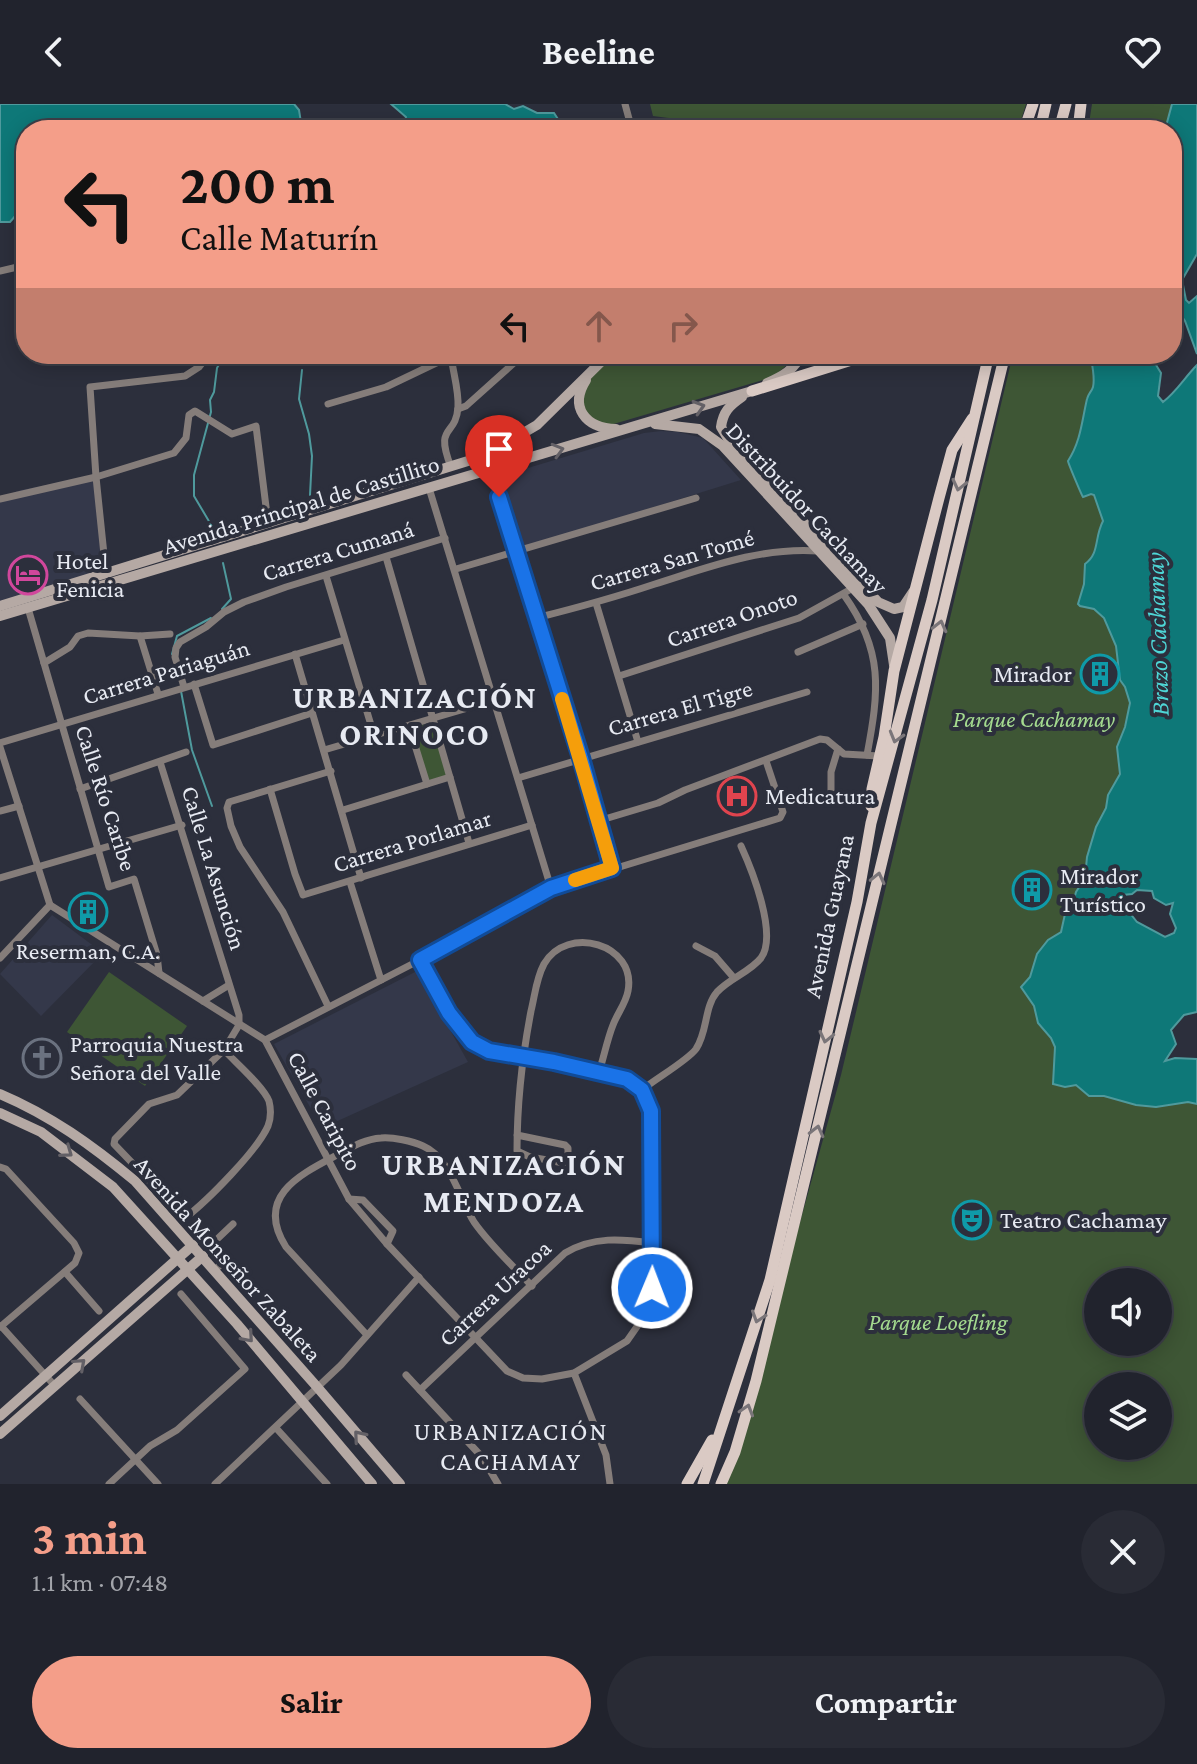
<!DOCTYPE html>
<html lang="es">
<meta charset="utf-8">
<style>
body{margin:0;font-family:"Crimson Pro",serif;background:#292b35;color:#f1f3f6;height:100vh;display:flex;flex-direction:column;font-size:30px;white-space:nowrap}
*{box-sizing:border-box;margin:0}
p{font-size:26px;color:#a2a4aa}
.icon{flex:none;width:44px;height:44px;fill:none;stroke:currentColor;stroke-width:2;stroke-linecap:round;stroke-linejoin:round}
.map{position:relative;height:1380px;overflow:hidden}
.drawer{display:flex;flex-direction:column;background:#21232d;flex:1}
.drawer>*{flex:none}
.top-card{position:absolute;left:16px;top:16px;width:1166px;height:244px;border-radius:32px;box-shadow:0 4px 20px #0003,0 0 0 2px #3e4049;background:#f49e89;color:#111;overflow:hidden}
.tools{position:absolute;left:1084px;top:1164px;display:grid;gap:16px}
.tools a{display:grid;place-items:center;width:88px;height:88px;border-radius:50%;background:#21232d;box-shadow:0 4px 20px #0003,0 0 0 2px #3e4049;font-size:40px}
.pin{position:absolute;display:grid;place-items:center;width:68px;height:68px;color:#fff;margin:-82px -34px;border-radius:50% 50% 50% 0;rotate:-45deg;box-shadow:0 0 8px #0007}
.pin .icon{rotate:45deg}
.me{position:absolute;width:88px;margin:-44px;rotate:1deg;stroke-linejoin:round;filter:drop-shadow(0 0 6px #0008)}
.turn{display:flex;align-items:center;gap:28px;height:168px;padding:0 32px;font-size:36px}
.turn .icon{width:104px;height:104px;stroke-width:2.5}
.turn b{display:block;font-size:56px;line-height:68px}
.lanes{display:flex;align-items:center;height:76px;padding:0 32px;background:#0003;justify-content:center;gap:40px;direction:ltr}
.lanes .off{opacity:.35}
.round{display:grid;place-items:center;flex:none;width:84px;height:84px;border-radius:42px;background:#292b35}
.head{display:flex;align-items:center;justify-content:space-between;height:136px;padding:0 32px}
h1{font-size:48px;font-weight:700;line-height:60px;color:#f49e89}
.button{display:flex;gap:16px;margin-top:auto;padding:16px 32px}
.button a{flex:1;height:92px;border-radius:48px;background:#f49e89;color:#111;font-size:32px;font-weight:700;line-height:92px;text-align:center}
.button a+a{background:#292b35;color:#f1f3f6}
header{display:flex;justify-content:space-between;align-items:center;height:104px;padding:0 32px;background:#21232d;font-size:36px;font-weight:700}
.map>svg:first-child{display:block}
.built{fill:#34384a}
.green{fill:#3e5635;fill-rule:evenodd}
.water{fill:#0e7878;stroke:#4f9a9d;stroke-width:2;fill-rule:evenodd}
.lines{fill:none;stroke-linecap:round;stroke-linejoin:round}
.stream{stroke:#4f9a9d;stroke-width:2}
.street{stroke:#857d7a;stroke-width:7}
.secondary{stroke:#b5a9a4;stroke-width:10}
.primary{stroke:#dacac4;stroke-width:11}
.oneway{stroke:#636066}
.oneway2{stroke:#7a7579}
.route-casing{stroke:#114b97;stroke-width:20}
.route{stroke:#1a73e8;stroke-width:14}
.slow{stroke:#f59e0b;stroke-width:14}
.labels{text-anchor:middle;stroke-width:8;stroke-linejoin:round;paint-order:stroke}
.street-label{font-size:24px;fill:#e7eaf2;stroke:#2c2f3c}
.poi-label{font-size:24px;fill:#e7eaf2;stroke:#2c2f3c;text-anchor:start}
.park-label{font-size:24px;font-style:italic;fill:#a4da8f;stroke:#2c2f3c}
.water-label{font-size:26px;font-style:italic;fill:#4ed6d6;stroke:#2c2f3c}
.neighbourhood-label{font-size:26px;letter-spacing:2px;fill:#e7eaf2;stroke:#2c2f3c}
.district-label{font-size:32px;font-weight:bold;letter-spacing:2px;fill:#e7eaf2;stroke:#2c2f3c}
</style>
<header><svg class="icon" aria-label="back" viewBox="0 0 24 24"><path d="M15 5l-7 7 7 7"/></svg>Beeline<svg class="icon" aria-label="heart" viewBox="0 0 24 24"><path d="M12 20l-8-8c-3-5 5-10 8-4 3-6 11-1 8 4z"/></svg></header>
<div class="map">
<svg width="1197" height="1380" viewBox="0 0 1197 1380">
<rect width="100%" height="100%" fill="#2c2f3c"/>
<g class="built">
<path d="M661,327L678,328L703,334L741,376L519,445L498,373L644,329Z"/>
<path d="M97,371L110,469L0,503V393L21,386Z"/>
<path d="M52,811L103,849L41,912L0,870Z"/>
<path d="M417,867L468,958L322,1024L274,940Z"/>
</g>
<g class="green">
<path d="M650,0H1026L1018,26H700V18L653,12Z"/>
<path d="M1092,0H1189L1172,26H1088Z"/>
<path d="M616,250H796V253L773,273L600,324L582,305C586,272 591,270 616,250Z"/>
<path d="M1013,250H1114L1115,406L1106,521L1149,603L1057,882L1197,982V1380H727L841,971ZM1098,1178H1158V1238H1098ZM1098,1282H1158V1342H1098Z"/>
<path d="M432,618L447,671L429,678L412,625Z"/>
<path d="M109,868L187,922L145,982L67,928Z"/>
</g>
<g class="water">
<path d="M0,0H294L299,6L302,25L305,26H26V108L17,110L10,118H0Z"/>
<path d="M391,0H505L514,5L523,2L537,9H554L565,26H529L528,24L515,26L510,24L504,26H402L406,13Z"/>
<path d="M1172,0H1197V150L1182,176L1186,196L1189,199L1197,192V250L1185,217L1172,198V26H1165Z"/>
<path d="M1090,250H1154L1156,261L1161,269L1158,292L1163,298C1177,287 1185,273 1197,261V908L1184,911L1171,926L1176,940L1165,957L1175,954L1197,955V1000L1188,998L1156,1003L1136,1001L1104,992H1089L1076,981L1065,983L1053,980L1055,943L1051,934L1038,919L1034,902L1021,883L1030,873L1037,850L1048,836L1061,828L1065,810L1072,803L1076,788L1085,774L1087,753L1096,723L1106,704L1108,691L1120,670L1117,643L1125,623L1130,599L1125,583L1120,576L1116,542L1104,514L1094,505L1080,502L1078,500L1084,480L1085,460C1100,449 1094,434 1103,417L1094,391L1091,390L1083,393C1082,392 1068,359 1068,357C1081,337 1082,316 1087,295C1088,290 1092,287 1093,283C1095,275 1092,258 1090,250ZM1137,786L1152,787L1154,794L1166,801L1173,799L1170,810L1176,824L1174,829L1165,833L1137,818L1129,808L1121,804L1119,798L1123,791L1132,790Z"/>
</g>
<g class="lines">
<g class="stream">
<path d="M302,266L299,295L309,330L312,352L310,391"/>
<path d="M213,424L194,392V371L211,308L210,296L214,288L217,264L225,250"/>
<path d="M222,505L231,495L223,459"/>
<path d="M172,550L177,532L211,514"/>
<path d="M181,587L192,646L212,702"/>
</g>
<g class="street">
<path d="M625,0L632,26"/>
<path d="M0,167L26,161"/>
<path d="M328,300L386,283L455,250"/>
<path d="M458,305L466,302L524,250"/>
<path d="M451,363C434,319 456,334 458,303C459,287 453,268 451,252"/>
<path d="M491,366L581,654L612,764"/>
<path d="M429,384L551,784"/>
<path d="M0,395L96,373L174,349L186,334L189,311L195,307L232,330L256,322L268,419"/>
<path d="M386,453L469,739"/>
<path d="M456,465L696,394"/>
<path d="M106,470L96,373L90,283L185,272L199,263L209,250"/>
<path d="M326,472L374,631"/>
<path d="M844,491C884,547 879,587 867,651"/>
<path d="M596,499L638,638"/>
<path d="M28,504L109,783L134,775L157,851L159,869"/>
<path d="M536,514C576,504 616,493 655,480C709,463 761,443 818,447"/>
<path d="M140,532L158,590"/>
<path d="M798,548L863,520"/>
<path d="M295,550L361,774"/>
<path d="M44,559L70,543L78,532L88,529L140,532L170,530"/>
<path d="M619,572L799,514L853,484"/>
<path d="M194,580L213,641L312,609"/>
<path d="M184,583L175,553L176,544L180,538L206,523L224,508L244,498L286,483L445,434"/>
<path d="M409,622L427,680"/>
<path d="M0,639L344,536"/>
<path d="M0,643L50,801"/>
<path d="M324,646L485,599L494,595"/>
<path d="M160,658L239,911V921L224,946L177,991L149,1000L115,1035L114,1040L185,1114C207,1097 257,1047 268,1022C271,1014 271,1005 269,997C263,982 236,959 224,946"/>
<path d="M518,674L807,588"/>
<path d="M80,685L186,648"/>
<path d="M270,685L295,770L303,791L532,721"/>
<path d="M831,695V668L838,645"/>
<path d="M343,706L450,673"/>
<path d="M0,707L19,702"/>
<path d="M598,717L658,699L685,686L820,635L827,636L844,650L879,652"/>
<path d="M0,774L182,721"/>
<path d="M350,778L381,876"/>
<path d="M50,801L265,936L349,1095L387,1140L507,1267L523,1274L542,1275L574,1269L627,1237L643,1214L652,1184L653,1127L651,1007L642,986"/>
<path d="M696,842L715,852L734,874"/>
<path d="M0,854L50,801"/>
<path d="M420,856C435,881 450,921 473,939C493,955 526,955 550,958C580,962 617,968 642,986"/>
<path d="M203,897L229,881"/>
<path d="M328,902L283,808L240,743L231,722L227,704L229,698L331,667"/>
<path d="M265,936L420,856L551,784L780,714L783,708L766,657"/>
<path d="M642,986C655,975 687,957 696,945C708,927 704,903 717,888C730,874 750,868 761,854C778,831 752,766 741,742"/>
<path d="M517,1031L565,1041L568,1044V1056L564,1059L530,1053L517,1047C517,999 522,954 531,907C535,891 536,875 544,860C567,820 637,840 628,887C626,899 617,910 613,921C607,936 604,953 599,968"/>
<path d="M0,1063L6,1065L74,1139L79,1149L75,1159L0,1223"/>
<path d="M349,1095L363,1096L393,1127L387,1140"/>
<path d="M215,1166L224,1157L213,1139L233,1120"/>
<path d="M65,1168L99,1207"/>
<path d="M1,1222L55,1282"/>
<path d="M367,1231L286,1143C255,1094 297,1072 335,1052C350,1044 364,1035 381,1034C393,1033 412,1037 423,1042C451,1054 459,1094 474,1118C490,1141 513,1162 532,1182"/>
<path d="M574,1269L606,1351L610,1380"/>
<path d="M406,1271L482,1353L498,1380"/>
<path d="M420,1286L565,1149C593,1132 622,1135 653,1139"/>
<path d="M80,1295L158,1380"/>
<path d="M276,1324L327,1380"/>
<path d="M109,1380L150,1342L177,1326L245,1265L181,1190"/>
<path d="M215,1380L341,1261L419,1173"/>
</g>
<g class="secondary">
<path d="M586,276C569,303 585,324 616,325"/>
<path d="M767,279C781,273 796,265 801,250"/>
<path d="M742,293C729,302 723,308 721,323L733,343L878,498L894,505L903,503L913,488"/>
<path d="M655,320L699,325L723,342L868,500L890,534L894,561"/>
<path d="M0,502L484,352L537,321L609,250"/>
<path d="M0,512L752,287"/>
<path d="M0,990C50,1011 93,1042 135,1077L318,1284L400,1380"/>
<path d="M0,1009L41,1028L113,1083L237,1220L372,1380"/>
<path d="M0,1312L193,1141"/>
<path d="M0,1330L203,1152"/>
</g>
<g class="primary">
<path d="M1024,26L1033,0"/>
<path d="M1040,26L1046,0"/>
<path d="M1059,26L1066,0"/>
<path d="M1078,26L1081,0"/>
<path d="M752,287L871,250"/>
<path d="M871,702L872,685L884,633L894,567L939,394L952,346L972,315"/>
<path d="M687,1380L712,1336"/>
<path d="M703,1380L770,1176L857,798L871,719L932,496L989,250"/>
<path d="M721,1380L735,1348L756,1277L1005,250"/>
</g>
</g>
<defs><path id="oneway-chevron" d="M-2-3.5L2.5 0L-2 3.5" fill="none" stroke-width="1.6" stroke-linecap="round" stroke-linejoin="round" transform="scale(2)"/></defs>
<g class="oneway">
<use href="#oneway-chevron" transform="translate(699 303) rotate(-17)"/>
<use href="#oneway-chevron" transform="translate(558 346) rotate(-16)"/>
<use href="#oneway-chevron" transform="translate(67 1048) rotate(36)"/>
<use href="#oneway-chevron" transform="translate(248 1233) rotate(49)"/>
<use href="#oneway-chevron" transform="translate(80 1260) rotate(-42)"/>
<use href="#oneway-chevron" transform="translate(359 1332) rotate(-130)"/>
</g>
<g class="oneway2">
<use href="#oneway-chevron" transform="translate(959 381) rotate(103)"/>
<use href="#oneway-chevron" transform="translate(940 522) rotate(-76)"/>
<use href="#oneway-chevron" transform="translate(896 633) rotate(106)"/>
<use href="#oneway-chevron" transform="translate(878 774) rotate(-77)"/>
<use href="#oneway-chevron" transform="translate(826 933) rotate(103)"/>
<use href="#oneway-chevron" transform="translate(817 1027) rotate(-76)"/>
<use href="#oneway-chevron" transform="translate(758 1213) rotate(108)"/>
<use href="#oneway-chevron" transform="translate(747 1306) rotate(-73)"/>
</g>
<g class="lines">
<g class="route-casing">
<path id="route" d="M499,393L581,654L612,764L551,784L420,856L449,909L472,938L489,947L554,958L627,975L642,986L651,1007L652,1184"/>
</g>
<use href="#route" class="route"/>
<path class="slow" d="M562,595L612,764L575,776"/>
</g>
<defs>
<g id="hotel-ring" transform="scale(2)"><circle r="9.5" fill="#2c2f3c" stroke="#d1479c" stroke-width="1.5"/><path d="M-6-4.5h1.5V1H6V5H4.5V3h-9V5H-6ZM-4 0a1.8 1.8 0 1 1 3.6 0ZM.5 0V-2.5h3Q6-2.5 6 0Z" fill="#d1479c"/></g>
<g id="building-ring" transform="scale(2)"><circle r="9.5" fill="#2c2f3c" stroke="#0f9aa8" stroke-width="1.5"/><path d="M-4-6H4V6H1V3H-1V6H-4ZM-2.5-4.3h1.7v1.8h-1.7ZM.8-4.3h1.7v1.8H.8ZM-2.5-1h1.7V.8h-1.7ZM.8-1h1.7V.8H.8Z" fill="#0f9aa8"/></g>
<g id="hospital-ring" transform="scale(2)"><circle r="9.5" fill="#2c2f3c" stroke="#e0444e" stroke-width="1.5"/><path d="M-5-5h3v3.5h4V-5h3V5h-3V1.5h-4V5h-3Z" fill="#e0444e"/></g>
<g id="church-ring" transform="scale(2)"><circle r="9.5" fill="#2c2f3c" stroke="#6b7280" stroke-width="1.5"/><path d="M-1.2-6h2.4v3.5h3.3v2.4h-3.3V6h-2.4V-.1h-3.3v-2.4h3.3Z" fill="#6b7280"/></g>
<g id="theatre-ring" transform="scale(2)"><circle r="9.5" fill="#2c2f3c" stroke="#0f9aa8" stroke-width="1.5"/><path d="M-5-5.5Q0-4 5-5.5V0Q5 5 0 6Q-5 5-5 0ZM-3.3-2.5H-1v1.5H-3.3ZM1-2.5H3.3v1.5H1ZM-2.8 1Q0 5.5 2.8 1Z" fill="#0f9aa8"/></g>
</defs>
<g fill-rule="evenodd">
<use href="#hotel-ring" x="28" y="471"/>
<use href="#building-ring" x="1100" y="570"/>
<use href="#hospital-ring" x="737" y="692"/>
<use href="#building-ring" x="1032" y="786"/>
<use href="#building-ring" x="88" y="808"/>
<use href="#church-ring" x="42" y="954"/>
<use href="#theatre-ring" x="972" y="1116"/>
</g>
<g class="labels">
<g class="street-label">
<text transform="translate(301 401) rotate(-17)" y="8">Avenida Principal de Castillito</text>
<text transform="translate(807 404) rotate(47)" y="8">Distribuidor Cachamay</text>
<text transform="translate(338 447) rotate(-17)" y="8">Carrera Cumaná</text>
<text transform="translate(672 456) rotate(-16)" y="8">Carrera San Tomé</text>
<text transform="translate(732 514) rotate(-19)" y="8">Carrera Onoto</text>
<text transform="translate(166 568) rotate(-17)" y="8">Carrera Pariaguán</text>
<text transform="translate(680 604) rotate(-16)" y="8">Carrera El Tigre</text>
<text transform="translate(106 694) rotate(72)" y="8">Calle Río Caribe</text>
<text transform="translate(412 737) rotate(-17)" y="8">Carrera Porlamar</text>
<text transform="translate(214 764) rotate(73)" y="8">Calle La Asunción</text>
<text transform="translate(829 812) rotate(-78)" y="8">Avenida Guayana</text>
<text transform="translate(325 1007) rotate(62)" y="8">Calle Caripito</text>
<text transform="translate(228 1155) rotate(48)" y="8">Avenida Monseñor Zabaleta</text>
<text transform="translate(495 1189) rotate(-43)" y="8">Carrera Uracoa</text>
</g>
<g class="poi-label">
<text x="56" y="465">Hotel<tspan x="56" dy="28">Fenicia</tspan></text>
<text x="1072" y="578" text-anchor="end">Mirador</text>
<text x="765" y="700">Medicatura</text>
<text x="1060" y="780">Mirador<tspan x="1060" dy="28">Turístico</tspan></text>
<text x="88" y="855" text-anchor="middle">Reserman, C.A.</text>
<text x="70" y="948">Parroquia Nuestra<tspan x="70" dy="28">Señora del Valle</tspan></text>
<text x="1000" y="1124">Teatro Cachamay</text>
</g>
<g class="park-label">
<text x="1034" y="623">Parque Cachamay</text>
<text x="938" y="1226">Parque Loefling</text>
</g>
<g class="water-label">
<text transform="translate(1157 530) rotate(-92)" y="9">Brazo Cachamay</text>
</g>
<g class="neighbourhood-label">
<text x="511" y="1336">URBANIZACIÓN<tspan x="511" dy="30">CACHAMAY</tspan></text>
</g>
<g class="district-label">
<text x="415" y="604">URBANIZACIÓN<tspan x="415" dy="37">ORINOCO</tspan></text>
<text x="504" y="1071">URBANIZACIÓN<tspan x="504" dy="37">MENDOZA</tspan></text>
</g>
</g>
</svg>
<div class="tools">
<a><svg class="icon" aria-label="sound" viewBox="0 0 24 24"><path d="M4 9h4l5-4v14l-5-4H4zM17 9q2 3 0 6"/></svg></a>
<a><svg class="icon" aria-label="layers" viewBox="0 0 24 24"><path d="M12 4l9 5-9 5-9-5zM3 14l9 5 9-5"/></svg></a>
</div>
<div class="pin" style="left:499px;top:393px;background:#d93025"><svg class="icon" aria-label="arrive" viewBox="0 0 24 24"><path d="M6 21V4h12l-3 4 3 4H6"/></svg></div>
<svg class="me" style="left:652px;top:1184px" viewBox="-20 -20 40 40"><circle r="17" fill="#1a73e8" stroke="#fff" stroke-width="3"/><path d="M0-11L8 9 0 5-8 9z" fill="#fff"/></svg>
<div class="top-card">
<div class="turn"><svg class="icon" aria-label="left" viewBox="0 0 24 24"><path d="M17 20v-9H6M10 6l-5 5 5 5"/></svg><div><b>200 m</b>Calle Maturín</div></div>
<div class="lanes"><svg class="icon" aria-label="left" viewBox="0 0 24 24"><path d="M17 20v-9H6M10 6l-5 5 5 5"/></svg><svg class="icon off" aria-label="ahead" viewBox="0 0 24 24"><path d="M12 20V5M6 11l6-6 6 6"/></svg><svg class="icon off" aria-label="right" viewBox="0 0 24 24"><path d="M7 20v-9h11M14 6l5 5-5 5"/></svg></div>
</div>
</div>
<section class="drawer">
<div class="head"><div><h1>3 min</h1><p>1.1 km · 07:48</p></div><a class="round"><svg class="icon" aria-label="close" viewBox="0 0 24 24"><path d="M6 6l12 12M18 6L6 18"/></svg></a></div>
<div class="button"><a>Salir</a><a>Compartir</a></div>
</section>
